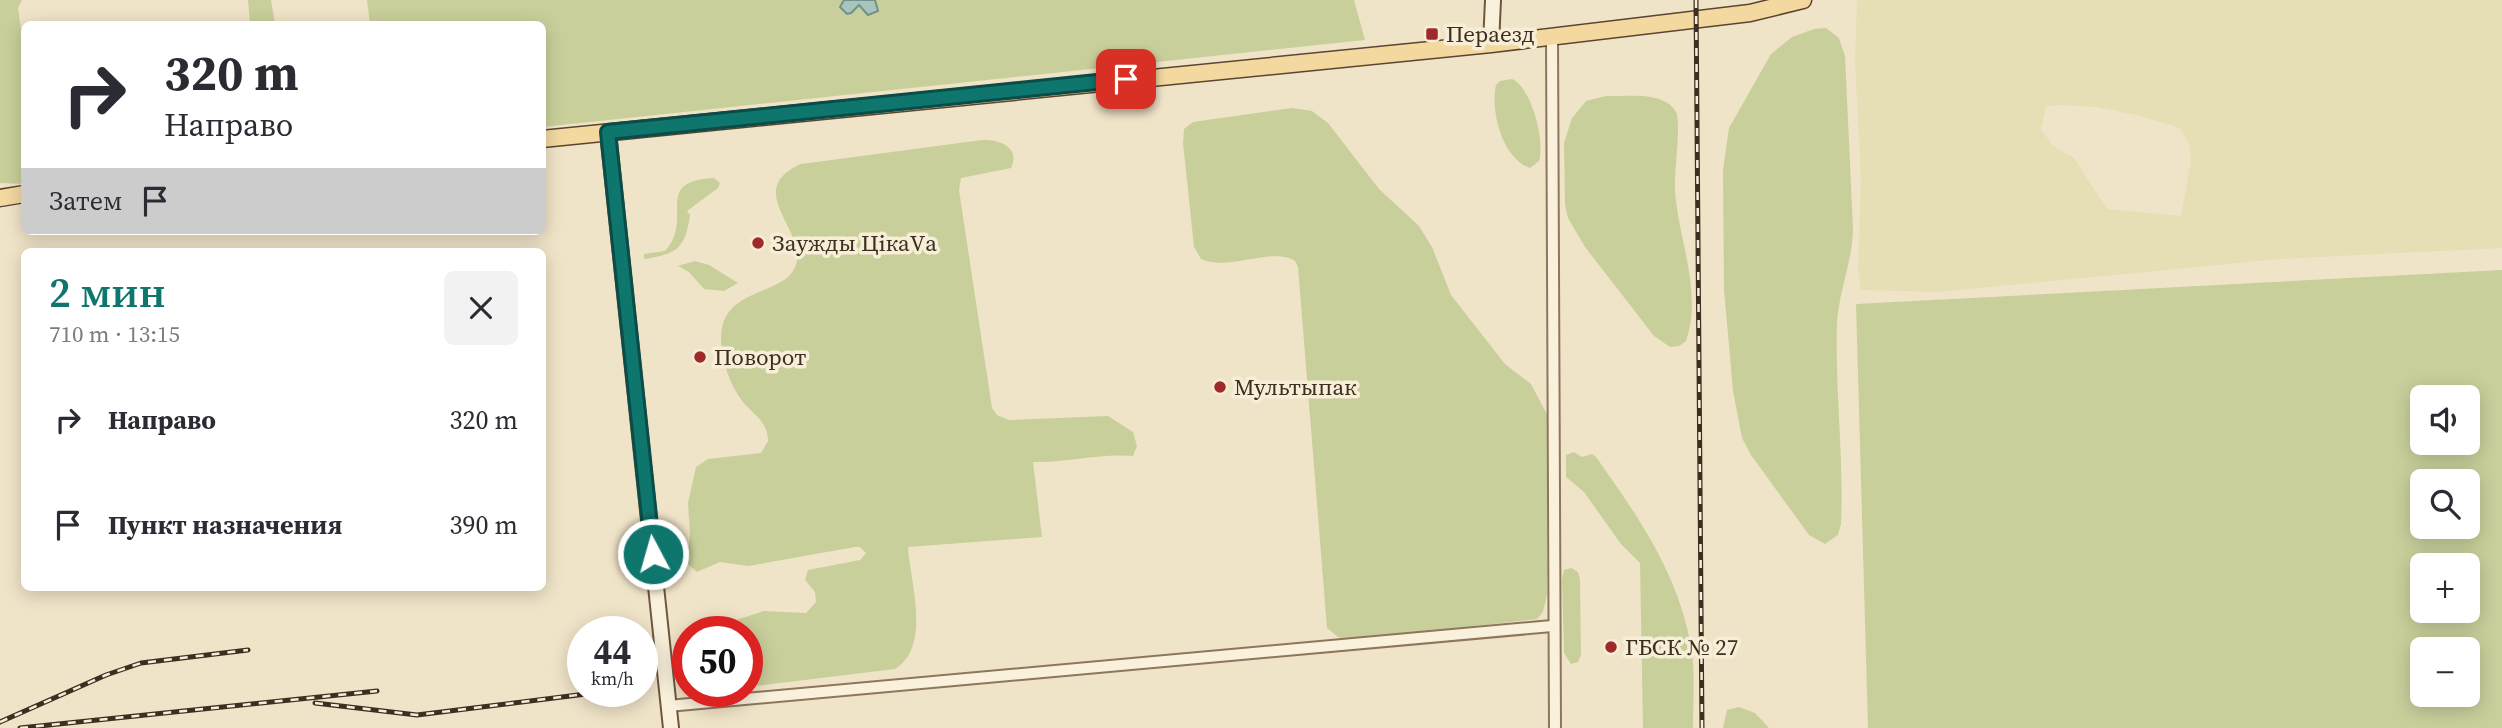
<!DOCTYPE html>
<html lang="ru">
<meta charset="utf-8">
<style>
body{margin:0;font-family:"Source Serif 4",serif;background:#f2f2f3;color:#2b2b33;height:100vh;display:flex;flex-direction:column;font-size:26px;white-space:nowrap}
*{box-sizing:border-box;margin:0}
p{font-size:23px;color:#7c7c81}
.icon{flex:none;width:38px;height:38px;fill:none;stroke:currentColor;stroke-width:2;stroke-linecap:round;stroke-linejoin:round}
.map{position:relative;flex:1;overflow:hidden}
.details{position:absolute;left:21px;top:248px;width:525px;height:343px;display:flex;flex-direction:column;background:#fff;border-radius:10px;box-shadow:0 4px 18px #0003}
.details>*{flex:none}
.guide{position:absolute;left:21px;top:21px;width:525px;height:214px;border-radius:10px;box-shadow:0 4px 18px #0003;background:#fff;color:#2b2b33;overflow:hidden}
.tools{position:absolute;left:2410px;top:385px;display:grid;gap:14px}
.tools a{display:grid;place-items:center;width:70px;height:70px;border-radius:10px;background:#fff;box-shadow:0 4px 18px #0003;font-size:35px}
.speed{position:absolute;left:567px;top:616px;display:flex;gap:14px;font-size:35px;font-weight:700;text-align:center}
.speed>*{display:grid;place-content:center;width:91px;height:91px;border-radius:50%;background:#fff;box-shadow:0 4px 18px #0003;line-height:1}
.speed small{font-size:18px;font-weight:400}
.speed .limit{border:10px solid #d22;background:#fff;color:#111}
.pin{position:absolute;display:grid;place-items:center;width:60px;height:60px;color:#fff;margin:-30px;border-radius:14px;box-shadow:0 4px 10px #0006}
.me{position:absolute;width:77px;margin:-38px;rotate:354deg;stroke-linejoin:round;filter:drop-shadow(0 0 5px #0008)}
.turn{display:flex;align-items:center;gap:24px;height:147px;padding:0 28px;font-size:32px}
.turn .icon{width:91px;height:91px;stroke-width:2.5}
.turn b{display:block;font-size:49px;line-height:60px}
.then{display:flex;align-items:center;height:66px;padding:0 28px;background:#0003;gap:14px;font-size:26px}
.round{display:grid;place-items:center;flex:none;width:74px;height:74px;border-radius:10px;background:#f2f2f3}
.overview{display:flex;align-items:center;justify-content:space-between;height:119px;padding:0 28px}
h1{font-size:42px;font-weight:600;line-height:52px;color:#0f766e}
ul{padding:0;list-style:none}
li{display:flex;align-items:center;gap:21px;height:105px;padding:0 28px}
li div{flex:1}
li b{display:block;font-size:26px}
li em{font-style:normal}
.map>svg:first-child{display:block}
.farmland{fill:#e6deb5;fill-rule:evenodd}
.green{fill:#c9cf9b;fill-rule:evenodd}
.water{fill:#a9c4bc;stroke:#6f938a;stroke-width:2}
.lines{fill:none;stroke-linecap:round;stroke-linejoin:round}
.street-casing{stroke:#8d765c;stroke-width:14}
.secondary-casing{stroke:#6f573f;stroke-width:18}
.primary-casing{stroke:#5b4430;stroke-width:19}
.street{stroke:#faf1dc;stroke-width:10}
.secondary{stroke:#faf1dc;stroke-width:14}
.primary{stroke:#f3d9a0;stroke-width:16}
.rail-casing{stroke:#3d2e20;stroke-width:5}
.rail{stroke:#f7eed8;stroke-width:2.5;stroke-dasharray:8;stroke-linecap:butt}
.route-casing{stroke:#0a4d48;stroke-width:18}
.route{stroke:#0f766e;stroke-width:12}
.poi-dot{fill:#9e2a2b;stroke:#f7eed8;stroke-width:2.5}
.labels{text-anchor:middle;stroke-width:7;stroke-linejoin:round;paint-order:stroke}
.poi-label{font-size:23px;fill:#3d2e20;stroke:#f7eed8;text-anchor:start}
</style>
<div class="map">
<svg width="2502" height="728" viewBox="0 0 2502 728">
<rect width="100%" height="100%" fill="#f0e4c8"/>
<path class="farmland" d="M1857,0H2502V248L2279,259L1938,292L1861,290L1858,269L1861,179L1855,62ZM2063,105L2096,107L2137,115L2180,128L2189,143L2191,161L2181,216L2107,209L2074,158L2053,146L2041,129L2046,106Z"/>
<g class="green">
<path d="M0,0H22L18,8L21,29H24V184L0,183Z"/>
<path d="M248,0H271L275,24H250Z"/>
<path d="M367,0H1354L1365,40L543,127L542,24H370Z"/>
<path d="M1826,28L1839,38L1845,56L1853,228C1853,260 1839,290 1837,323C1835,390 1844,457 1841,524L1838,535L1825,544L1809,535L1751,455L1742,438L1733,391L1724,290L1723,170L1729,128L1771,54L1792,37L1814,29Z"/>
<path d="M1512,79C1532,88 1545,141 1539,161L1530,168C1502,159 1490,110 1496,85L1500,81Z"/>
<path d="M1606,96C1628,97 1666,90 1677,114C1681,142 1672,172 1676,201C1681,245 1702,296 1686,341L1679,346L1670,347L1654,336L1585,247L1568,218L1565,205L1564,143L1572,118L1586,101Z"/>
<path d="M1292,108L1312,111L1328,123L1379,189L1419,226L1432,247L1451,295L1505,364L1531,384L1548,416L1547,594L1543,612L1537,619L1349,640L1338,637L1327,628L1298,267L1295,261C1273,246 1228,272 1201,259L1194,247L1183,143L1184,129L1193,122Z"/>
<path d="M982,140C999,139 1021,147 1011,168L961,178L959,190L992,408L997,415L1009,420L1108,416L1133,432L1137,446L1133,456C1101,453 1066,463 1033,462L1042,537L908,547C910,582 932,646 895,669L747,687V632L702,631L764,611L806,613L816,602L815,592L805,580L808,570L860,560L866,553L860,547H855L748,566L720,562L697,572L686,563L690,536L688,503L696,467L708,459L761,453L768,441C768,422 754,415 743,402C730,386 722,361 721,341C719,283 790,299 797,261C803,228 744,189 801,164Z"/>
<path d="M714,178L720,183L718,188L687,211L690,215C685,249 677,254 644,259V254L665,251C695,219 651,181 714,178Z"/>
<path d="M695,261L709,265L738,283L724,291L704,289L689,272L678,266Z"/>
<path d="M2502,270V728H1868L1856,304ZM2422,397H2468V443H2422ZM2422,481H2468V527H2422ZM2422,565H2468V611H2422ZM2422,649H2468V695H2422Z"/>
<path d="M1574,452L1582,457L1592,454L1596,457C1639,518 1681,577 1692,653C1695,677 1693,703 1693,728H1643L1640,563L1621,544L1584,492L1566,477V455Z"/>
<path d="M1571,568L1578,572L1580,580L1581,655L1578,662L1571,664L1564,653L1562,579L1564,570Z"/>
<path d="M1739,707L1755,713L1769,728H1723L1727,710Z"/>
</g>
<path class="water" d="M844,0H875L878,11L868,15L859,5L851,13L847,14L840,7Z"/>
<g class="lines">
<g class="street-casing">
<g id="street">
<path d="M1552,36L1555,728"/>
<path d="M668,706L1552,626"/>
</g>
</g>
<g class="secondary-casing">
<g id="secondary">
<path d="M1491,44L1493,0"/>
<path d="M608,133L671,728"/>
</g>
</g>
<g class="primary-casing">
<g id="primary">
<path d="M542,139L1491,44L1750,13L1803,0"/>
<path d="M0,198L24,194"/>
</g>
</g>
<use href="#street" class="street"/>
<use href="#secondary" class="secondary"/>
<use href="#primary" class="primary"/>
<g class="rail-casing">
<g id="rail">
<path d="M1696,0L1702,728"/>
<path d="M315,703L417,715L594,693"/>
<path d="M0,722L106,675L141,663L248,650"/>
<path d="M20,728L377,691"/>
</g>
</g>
<use href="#rail" class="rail"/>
</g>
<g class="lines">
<g class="route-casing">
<path id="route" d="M653,554L608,132L1126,79"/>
</g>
<use href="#route" class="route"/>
</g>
<g class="poi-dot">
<rect x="1425" y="27" width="14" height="14" rx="3.5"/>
<circle cx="758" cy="243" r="7"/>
<circle cx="700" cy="357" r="7"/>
<circle cx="1220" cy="387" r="7"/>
<circle cx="1611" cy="647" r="7"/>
</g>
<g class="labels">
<g class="poi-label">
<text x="1446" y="42">Пераезд</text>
<text x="772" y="251">Заужды ЦікаVа</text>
<text x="714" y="365">Поворот</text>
<text x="1234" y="395">Мультыпак</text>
<text x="1625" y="655">ГБСК № 27</text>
</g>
</g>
</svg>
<div class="tools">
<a><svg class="icon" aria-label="sound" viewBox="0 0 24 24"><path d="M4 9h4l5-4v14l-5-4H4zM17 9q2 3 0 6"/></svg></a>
<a><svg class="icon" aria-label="search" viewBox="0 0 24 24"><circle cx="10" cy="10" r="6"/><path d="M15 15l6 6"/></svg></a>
<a>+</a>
<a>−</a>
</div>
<div class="speed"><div>44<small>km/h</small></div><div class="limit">50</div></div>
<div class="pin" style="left:1126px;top:79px;background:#d93025"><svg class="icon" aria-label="arrive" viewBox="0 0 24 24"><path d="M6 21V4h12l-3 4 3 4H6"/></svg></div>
<svg class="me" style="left:653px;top:554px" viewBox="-20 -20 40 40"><circle r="17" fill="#0f766e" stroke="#fff" stroke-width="3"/><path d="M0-11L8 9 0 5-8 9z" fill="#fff"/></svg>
<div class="guide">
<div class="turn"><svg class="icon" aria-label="right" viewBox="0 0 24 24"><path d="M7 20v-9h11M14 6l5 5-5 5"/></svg><div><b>320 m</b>Направо</div></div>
<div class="then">Затем<svg class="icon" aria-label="arrive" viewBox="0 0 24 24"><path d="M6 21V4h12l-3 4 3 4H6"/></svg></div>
</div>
<section class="details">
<div class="overview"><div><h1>2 мин</h1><p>710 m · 13:15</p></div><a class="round"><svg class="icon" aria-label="close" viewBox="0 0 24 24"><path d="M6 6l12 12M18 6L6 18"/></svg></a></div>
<ul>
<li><svg class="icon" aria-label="right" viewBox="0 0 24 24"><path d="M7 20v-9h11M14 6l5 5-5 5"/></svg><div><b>Направо</b></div><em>320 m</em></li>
<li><svg class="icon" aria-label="arrive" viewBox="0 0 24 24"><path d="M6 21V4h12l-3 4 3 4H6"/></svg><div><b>Пункт назначения</b></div><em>390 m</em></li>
</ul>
</section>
</div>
